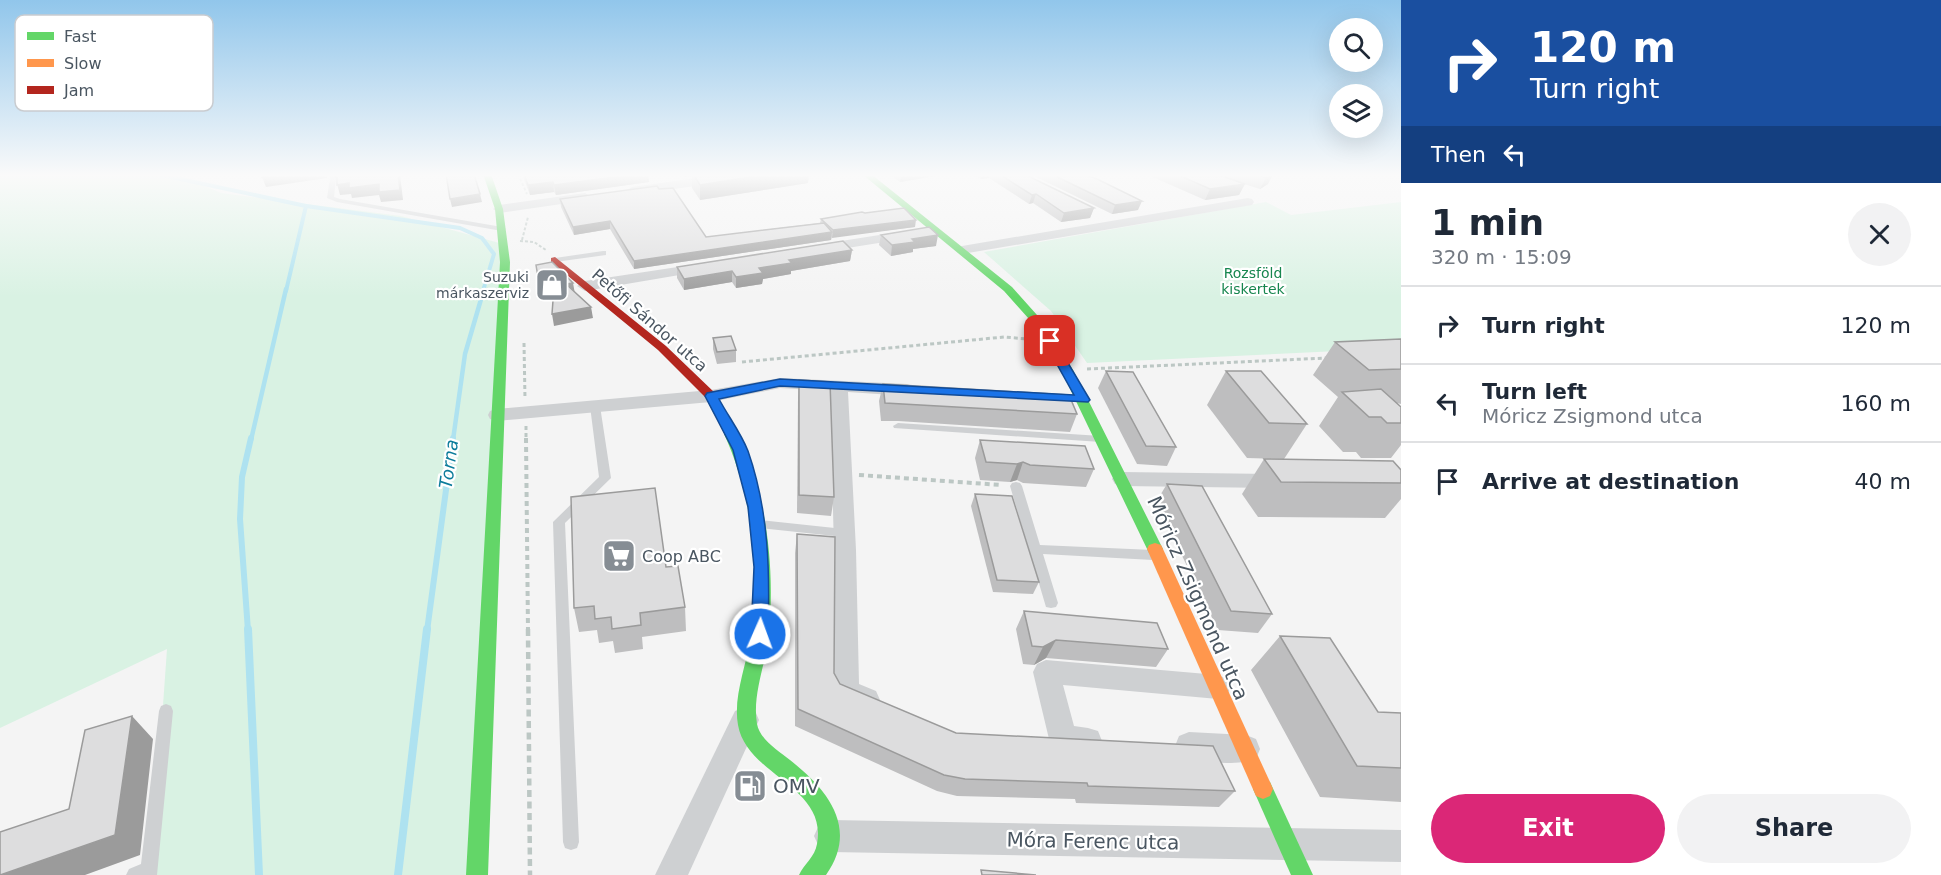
<!DOCTYPE html>
<meta charset="utf-8">
<style>
body{margin:0;font-family:"DejaVu Sans",sans-serif;background:#f2f2f3;color:#1f2937;height:100vh;display:flex;flex-direction:column;font-size:22px;white-space:nowrap}
*{box-sizing:border-box;margin:0}
p{font-size:20px;color:#747a83}
.icon{flex:none;width:33px;height:33px;fill:none;stroke:currentColor;stroke-width:2;stroke-linecap:round;stroke-linejoin:round}
.map{position:relative;flex:1;overflow:hidden}
.panel{display:flex;flex-direction:column;background:#fff;width:540px}
.panel>*{flex:none}
.hud{background:#1a4fa0;color:#fff;overflow:hidden}
.buttons{position:absolute;left:1329px;top:18px;display:grid;gap:12px}
.buttons a{display:grid;place-items:center;width:54px;height:54px;border-radius:50%;background:#fff;box-shadow:0 6px 24px #0002;font-size:30px}
.pin{position:absolute;display:grid;place-items:center;width:51px;height:51px;color:#fff;margin:-26px;border-radius:12px;box-shadow:0 3px 9px #0006}
.me{position:absolute;width:66px;margin:-33px;rotate:2deg;stroke-linejoin:round;filter:drop-shadow(0 0 4px #0008)}
.turn{display:flex;align-items:center;gap:21px;height:126px;padding:0 30px;font-size:27px}
.turn .icon{width:78px;height:78px;stroke-width:2.5}
.turn b{display:block;font-size:42px;line-height:51px}
.then{display:flex;align-items:center;height:57px;padding:0 30px;background:#0003;gap:12px;font-size:22px}
.round{display:grid;place-items:center;flex:none;width:63px;height:63px;border-radius:32px;background:#f2f2f3}
.headline{display:flex;align-items:center;justify-content:space-between;height:102px;padding:0 30px}
h1{font-size:36px;font-weight:700;line-height:45px}
.primary-button{display:flex;gap:12px;margin-top:auto;padding:12px 30px}
.primary-button a{flex:1;height:69px;border-radius:36px;background:#db2777;color:#fff;font-size:24px;font-weight:700;line-height:69px;text-align:center}
.primary-button a+a{background:#f2f2f3;color:#1f2937}
ul{padding:0;list-style:none}
li{display:flex;align-items:center;gap:18px;height:78px;padding:0 30px;border-top:2px solid #e0e1e3}
li div{flex:1}
li b{display:block;font-size:22px}
li em{font-style:normal}
main{display:flex;flex:1;min-height:0}
.map>svg:first-child{display:block}
.green{fill:#d9f2e3}
.lines{fill:none;stroke-linecap:round;stroke-linejoin:round}
.stream-far3{stroke:#aee2f0;stroke-width:4}
.stream-far2{stroke:#aee2f0;stroke-width:4.5}
.stream-far1{stroke:#aee2f0;stroke-width:6}
.stream{stroke:#aee2f0;stroke-width:8}
.path-far3{stroke:#bcc7c4;stroke-width:2;stroke-dasharray:3 2;stroke-linecap:butt}
.path-far2{stroke:#bcc7c4;stroke-width:3;stroke-dasharray:4 3;stroke-linecap:butt}
.path-far1{stroke:#bcc7c4;stroke-width:4;stroke-dasharray:5 4;stroke-linecap:butt}
.path{stroke:#bcc7c4;stroke-width:4.5;stroke-dasharray:7 4.5;stroke-linecap:butt}
.lane{fill:#ced0d2;fill-rule:evenodd}
.street{fill:#ced0d2;fill-rule:evenodd}
.fast{fill:#63d668;fill-rule:evenodd}
.slow{fill:#ff974d;fill-rule:evenodd}
.jam{fill:#b3261e;fill-rule:evenodd}
.wall{fill:#bebebf}
.shaded-wall{fill:#9b9b9b}
.building{fill:#ddddde;stroke:#9b9b9b;stroke-width:1.5}
.route{fill:#1a73e8;stroke:#114b97;stroke-width:1.5}
.labels{text-anchor:middle;stroke-width:4.5;stroke-linejoin:round;paint-order:stroke}
.far-park-label{font-size:14px;fill:#17864f;stroke:#fff}
.far-poi-label{font-size:14px;fill:#4a5661;stroke:#fff;text-anchor:end}
.street-label{font-size:16px;fill:#4a5661;stroke:#fff}
.poi-label{font-size:16px;fill:#4a5661;stroke:#fff;text-anchor:start}
.water-label{font-size:18px;font-style:italic;fill:#0c7c9b;stroke:#fff}
.near-street-label{font-size:20px;fill:#4a5661;stroke:#fff}
.near-poi-label{font-size:20px;fill:#4a5661;stroke:#fff;text-anchor:start}
.key{fill:#fff;stroke:#c9ccd0;stroke-width:1.5}
.key-label{font-size:16px;fill:#4a5661}
</style>
<main>
<div class="map">
<svg width="1401" height="875" viewBox="0 0 1401 875">
<rect width="100%" height="100%" fill="#f4f4f4"/>
<g class="green">
<path d="M0,174H176L221,193L401,216L503,244L474,875H151L167,649L0,728Z"/>
<path d="M1266,202L1291,215L1401,202V348L1087,363L1051,311L984,252Z"/>
</g>
<g class="lines">
<g class="stream-far3">
<path d="M157,174L306,206L460,228L482,238L494,254L483,291"/>
<path d="M286,291L306,206"/>
</g>
<g class="stream-far2">
<path d="M251,440L286,289"/>
<path d="M453,440L465,354L484,289"/>
</g>
<g class="stream-far1">
<path d="M248,631L240,519L242,477L251,438"/>
<path d="M427,631L453,438"/>
</g>
<g class="stream">
<path d="M248,629L259,875"/>
<path d="M398,875L427,629"/>
</g>
<g class="path-far3">
<path d="M518,174L527,194"/>
<path d="M522,240L528,217"/>
<path d="M520,241L534,242L546,250"/>
</g>
<g class="path-far2">
<path d="M524,343L525,399"/>
<path d="M742,362L1004,337L1027,339"/>
<path d="M1087,369L1326,358"/>
<path d="M526,426V440"/>
</g>
<g class="path-far1">
<path d="M526,438L528,631"/>
<path d="M859,475L1002,485"/>
</g>
<path class="path" d="M528,629L530,875"/>
<g class="lane">
<path d="M327,174H333L336,178L334,197L340,199L502,227L506,229L502,231L337,202L327,198L330,178Z"/>
<path d="M603,251H606V255L555,262L551,260L555,258Z"/>
<path d="M595,403L600,406L611,478L565,523L579,842L577,848L571,850L565,848L563,842L553,522L599,477L590,406Z"/>
<path d="M898,423L1101,436L1106,439L1101,442L894,428L893,426Z"/>
<path d="M1016,482L1020,483L1022,486L1040,545L1153,550L1157,552L1159,555L1157,558L1153,560L1043,554L1058,603L1056,607L1051,608L1046,607L1010,486L1012,483Z"/>
<path d="M760,520L844,529L848,530L850,533L848,536L844,537L760,528L756,527L754,524L756,521Z"/>
<path d="M166,704L171,706L173,711L157,875H126L129,869L141,864L159,711L161,706Z"/>
</g>
<g class="street">
<path d="M725,174H757L751,178L632,195L626,191L632,187Z"/>
<path d="M585,193L591,197L589,200L499,213L493,209L499,205Z"/>
<path d="M1248,198L1252,199L1254,202L1252,205L962,254L955,250L962,246Z"/>
<path d="M905,231L910,232L912,235L910,238L822,252L815,248L822,244Z"/>
<path d="M704,263L711,267L709,270L585,291L577,286L585,281Z"/>
<path d="M780,378L907,384L913,386L916,390L913,394L907,396L848,392L856,550L859,684L876,691L880,700L876,709L866,712L837,700L833,691L834,550L830,391L780,388L711,402L497,421L490,419L488,415L490,411L497,409L711,390Z"/>
<path d="M1122,472L1275,474L1282,476L1285,481L1282,486L1275,488L1122,486L1115,484L1112,479L1115,474Z"/>
<path d="M1046,660L1218,675L1227,679L1231,687L1227,695L1218,699L1063,685L1074,726L1088,728L1098,731L1102,741L1098,751C1083,756 1068,754 1053,748L1049,739L1033,672L1037,664Z"/>
<path d="M745,707L755,711L759,720L688,875H655L735,711Z"/>
<path d="M1189,732L1246,735L1256,739L1260,749L1256,759C1238,766 1197,763 1179,756L1175,746L1179,736Z"/>
<path d="M830,820L1401,830V862L830,852L819,847L814,836L819,825Z"/>
</g>
<g class="fast">
<path d="M483,174H491L503,209L510,262L488,875H466L500,262L495,209Z"/>
<path d="M862,174H871L1012,287L1037,315L1073,370L1163,549L1161,553L1155,555L1149,553L1061,370L1029,319L1004,291Z"/>
<path d="M731,430L738,434C767,496 775,566 769,634C766,664 752,694 757,724C760,740 779,751 790,760C828,790 859,828 826,875H799C804,864 815,857 817,844C828,786 747,776 738,725C733,697 746,667 750,640C761,571 753,497 724,434Z"/>
<path d="M1263,779L1270,782L1313,875H1291L1253,789L1256,782Z"/>
</g>
<path class="slow" d="M1155,543L1161,545L1163,549L1270,782L1273,789L1270,796L1263,799L1256,796L1147,549L1149,545Z"/>
<path class="jam" d="M555,257L666,346L715,393L738,434L736,437H726L706,398L658,350L551,262V258Z"/>
</g>
<g class="wall">
<path d="M522,174H648L649,182L556,195L554,192L530,195Z"/>
<path d="M682,174H809L808,183L700,200L692,188V176L684,177Z"/>
<path d="M889,174H947L900,182Z"/>
<path d="M972,174H1024L1094,208L1090,218L1061,222L1033,203L1029,204L989,178L981,179Z"/>
<path d="M1030,174H1084L1138,210L1112,214Z"/>
<path d="M1146,174H1273L1268,184L1260,189L1244,184L1239,195L1205,200Z"/>
<path d="M659,189L706,237L820,223L821,219L865,213L915,227L832,237L831,240L634,269L610,229L574,235L561,207L560,199Z"/>
<path d="M881,235L936,246L913,249V252L891,256L879,245Z"/>
<path d="M852,250L850,261L791,271V274L763,279L762,284L736,288L732,282L684,290L677,278V267Z"/>
<path d="M713,338L736,350V362L717,364L713,349Z"/>
<path d="M1401,339V404L1397,403L1401,407V445L1391,458H1361L1356,452H1343L1319,426L1338,397L1313,375L1335,342Z"/>
<path d="M1106,371L1176,447L1167,466L1137,464L1098,388Z"/>
<path d="M1226,371L1307,424L1284,459L1247,458L1207,405Z"/>
<path d="M799,380L834,497L831,516L797,513L798,398Z"/>
<path d="M883,384L1077,414L1070,432L898,421H881L879,401Z"/>
<path d="M980,440L1094,469L1086,487L1023,483L1017,480L1010,482L980,480L975,458Z"/>
<path d="M1264,459L1401,470V499L1385,518L1258,517L1242,494Z"/>
<path d="M1167,484L1272,614L1258,633L1218,630L1156,502Z"/>
<path d="M975,494L1039,582L1033,594L993,592L971,506Z"/>
<path d="M797,534L834,673L840,684L956,733L1235,791L1219,807L1076,803L1075,799L957,796L937,791L795,726V553Z"/>
<path d="M666,567L685,607L686,631L642,637L643,649L615,653L613,641L599,643L597,630L579,632L574,608Z"/>
<path d="M1024,611L1168,649L1156,667L1046,658L1034,665L1023,664L1016,629Z"/>
<path d="M1280,636L1378,712L1401,713V802L1320,797L1251,670Z"/>
</g>
<g class="shaded-wall">
<path d="M281,174H326L327,178L266,187L262,177Z"/>
<path d="M398,174H400L403,200L381,202L379,195L352,198L351,194L340,195L335,176H337L349,183L379,184Z"/>
<path d="M638,174H648L649,182L556,195L554,185Z"/>
<path d="M684,174H692V176L684,177Z"/>
<path d="M769,174H809L808,183L700,200V185Z"/>
<path d="M902,174H947L900,182Z"/>
<path d="M982,174H990L989,178L981,179Z"/>
<path d="M1272,174H1273L1268,184L1260,189L1266,178Z"/>
<path d="M553,182L554,192L530,195L528,185Z"/>
<path d="M1245,184L1239,195L1205,200L1210,189Z"/>
<path d="M480,194L482,202L452,207L450,199Z"/>
<path d="M1036,194L1033,203L1029,204L1032,195Z"/>
<path d="M1142,201L1138,210L1112,214L1115,205Z"/>
<path d="M1094,208L1090,218L1061,222L1064,213Z"/>
<path d="M916,220L915,227L832,238L833,230Z"/>
<path d="M610,221V229L574,235L573,227Z"/>
<path d="M832,232L831,240L634,269V261Z"/>
<path d="M938,235L936,246L913,249V252L891,256L892,245L912,239Z"/>
<path d="M852,250L850,261L791,271V274L763,279L762,284L736,288V277L759,268L789,260Z"/>
<path d="M732,271V282L684,290V279Z"/>
<path d="M573,283L575,294L566,284Z"/>
<path d="M554,287L555,298L542,300L540,289Z"/>
<path d="M591,307L593,318L554,326L552,314Z"/>
<path d="M1023,462L1017,480L1010,482L1017,464Z"/>
<path d="M1056,640L1046,658L1034,665L1043,647Z"/>
<path d="M132,716L153,739L140,855L85,875H0L115,835Z"/>
</g>
<g class="building">
<path d="M263,174H281L262,177Z"/>
<path d="M335,174H398L400,190L379,192V184L349,188V183L337,185V176H335Z"/>
<path d="M446,174H474L480,194L450,199Z"/>
<path d="M524,174H638L554,185L553,182L528,185Z"/>
<path d="M693,174H769L700,185Z"/>
<path d="M999,174H1024L1094,208L1064,213L1036,194L1032,195Z"/>
<path d="M1051,174H1084L1097,179L1142,201L1115,205Z"/>
<path d="M1176,174H1216L1245,184L1210,189Z"/>
<path d="M1254,174H1272L1266,178Z"/>
<path d="M657,186L659,189L673,188L706,237L824,223L832,232L634,261L610,221L573,227L560,199Z"/>
<path d="M904,208L916,220L833,230L821,219L862,212L865,213Z"/>
<path d="M929,227L938,235L912,239L915,242L892,245L881,235Z"/>
<path d="M843,241L852,250L789,260L792,263L759,268L763,273L736,277L732,271L684,279L677,267Z"/>
<path d="M552,262L573,283L566,284L591,307L552,314L554,287L540,289L536,265Z"/>
<path d="M731,336L736,350L717,352L713,338Z"/>
<path d="M1401,339V369L1369,370L1335,342Z"/>
<path d="M1106,371L1133,372L1176,447L1146,446Z"/>
<path d="M1226,371H1261L1307,424L1269,423Z"/>
<path d="M799,380L830,382L834,497L799,495Z"/>
<path d="M883,384L1069,395L1077,414L885,403Z"/>
<path d="M1381,389L1401,407V423H1387L1381,417H1369L1342,392Z"/>
<path d="M980,440L1085,446L1094,469L1030,465L1023,462L1017,464L986,462Z"/>
<path d="M1264,459L1393,461L1401,470V483L1281,482Z"/>
<path d="M1167,484L1202,486L1272,614L1231,611Z"/>
<path d="M655,488L666,567L678,566L685,607L640,613L641,625L612,629L611,617L595,619L594,606L574,608L571,497Z"/>
<path d="M975,494L1012,496L1039,582L997,580Z"/>
<path d="M797,534L835,537L834,673L840,684L956,733L1213,746L1235,791L1088,786L1087,783L965,779L944,775L798,709Z"/>
<path d="M1024,611L1157,623L1168,649L1056,640L1043,647L1032,646Z"/>
<path d="M1280,636L1330,638L1378,712L1401,713V768L1357,766Z"/>
<path d="M132,716L115,835L0,875V832L69,809L85,730Z"/>
<path d="M981,870L1036,875H982Z"/>
</g>
<linearGradient id="sky" x2="0" y2="1"><stop stop-color="#91c6eb"/><stop offset="0.59" stop-color="#fafafa"/><stop offset="1" stop-color="#fafafa" stop-opacity="0"/></linearGradient>
<rect width="1401" height="297" fill="url(#sky)"/>
<path class="route" d="M1050,338L1055,341L1090,400L1088,402L780,386L719,399C728,416 741,433 748,451C769,511 770,572 768,634L766,640L760,642L753,640L751,634L754,567L748,507L733,450L705,396L707,393L780,379L1074,395L1044,341Z"/>
<defs>
<g id="shop-square" transform="scale(1.725)"><rect x="-9" y="-9" width="18" height="18" rx="4" fill="#868d94" stroke="#fff"/><path d="M-5-2.5h2.3a2.7 3.5 0 0 1 5.4 0H5L5.5 6h-11ZM-1.5-2.5h3a1.5 2.3 0 0 0-3 0Z" fill="#fff"/></g>
<g id="supermarket-square" transform="scale(1.725)"><rect x="-9" y="-9" width="18" height="18" rx="4" fill="#868d94" stroke="#fff"/><path d="M-6-5.5h2.5l.6 2H6L4.5 2H-2.5L-4.4-4H-6ZM-1.5 3.2a1.3 1.3 0 1 0 .1 0ZM3 3.2a1.3 1.3 0 1 0 .1 0Z" fill="#fff"/></g>
<g id="fuel-square" transform="scale(1.725)"><rect x="-9" y="-9" width="18" height="18" rx="4" fill="#868d94" stroke="#fff"/><path d="M-5.5-6h7V0h2V4h1.3V-2.5L3-4.5l.8-.8L6-3V5H2.5V1h-1V6h-7ZM-4.2-4.7v3.2H.2V-4.7Z" fill="#fff"/></g>
</defs>
<g fill-rule="evenodd">
<use href="#shop-square" x="552" y="285"/>
<use href="#supermarket-square" x="619" y="556"/>
<use href="#fuel-square" x="750" y="786"/>
</g>
<g class="labels">
<g class="far-park-label">
<text x="1253" y="278">Rozsföld<tspan x="1253" dy="16">kiskertek</tspan></text>
</g>
<g class="far-poi-label">
<text x="529" y="282">Suzuki<tspan x="529" dy="16">márkaszerviz</tspan></text>
</g>
<g class="street-label">
<text transform="translate(650 320) rotate(41)" y="6">Petőfi Sándor utca</text>
</g>
<g class="poi-label">
<text x="642" y="562">Coop ABC</text>
</g>
<g class="water-label">
<text transform="translate(449 464) rotate(-82)" y="6">Torna</text>
</g>
<g class="near-street-label">
<text transform="translate(1198 598) rotate(66)" y="7">Móricz Zsigmond utca</text>
<text transform="translate(1093 841) rotate(1)" y="7">Móra Ferenc utca</text>
</g>
<g class="near-poi-label">
<text x="773" y="793">OMV</text>
</g>
</g>
<rect x="15" y="15" width="198" height="96" rx="9" class="key"/>
<rect x="27" y="32" width="27" height="8" fill="#63d668"/>
<rect x="27" y="59" width="27" height="8" fill="#ff974d"/>
<rect x="27" y="86" width="27" height="8" fill="#b3261e"/>
<g class="key-label">
<text x="64" y="42">Fast</text>
<text x="64" y="69">Slow</text>
<text x="64" y="96">Jam</text>
</g>
</svg>
<div class="buttons">
<a><svg class="icon" aria-label="search" viewBox="0 0 24 24"><circle cx="10" cy="10" r="6"/><path d="M15 15l6 6"/></svg></a>
<a><svg class="icon" aria-label="layers" viewBox="0 0 24 24"><path d="M12 4l9 5-9 5-9-5zM3 14l9 5 9-5"/></svg></a>
</div>
<div class="pin" style="left:1050px;top:341px;background:#d93025"><svg class="icon" aria-label="arrive" viewBox="0 0 24 24"><path d="M6 21V4h12l-3 4 3 4H6"/></svg></div>
<svg class="me" style="left:760px;top:634px" viewBox="-20 -20 40 40"><circle r="17" fill="#1a73e8" stroke="#fff" stroke-width="3"/><path d="M0-11L8 9 0 5-8 9z" fill="#fff"/></svg>
</div>
<section class="panel">
<div class="hud">
<div class="turn"><svg class="icon" aria-label="right" viewBox="0 0 24 24"><path d="M7 20v-9h11M14 6l5 5-5 5"/></svg><div><b>120 m</b>Turn right</div></div>
<div class="then">Then<svg class="icon" aria-label="left" viewBox="0 0 24 24"><path d="M17 20v-9H6M10 6l-5 5 5 5"/></svg></div>
</div>
<div class="headline"><div><h1>1 min</h1><p>320 m · 15:09</p></div><a class="round"><svg class="icon" aria-label="close" viewBox="0 0 24 24"><path d="M6 6l12 12M18 6L6 18"/></svg></a></div>
<ul>
<li><svg class="icon" aria-label="right" viewBox="0 0 24 24"><path d="M7 20v-9h11M14 6l5 5-5 5"/></svg><div><b>Turn right</b></div><em>120 m</em></li>
<li><svg class="icon" aria-label="left" viewBox="0 0 24 24"><path d="M17 20v-9H6M10 6l-5 5 5 5"/></svg><div><b>Turn left</b><p>Móricz Zsigmond utca</p></div><em>160 m</em></li>
<li><svg class="icon" aria-label="arrive" viewBox="0 0 24 24"><path d="M6 21V4h12l-3 4 3 4H6"/></svg><div><b>Arrive at destination</b></div><em>40 m</em></li>
</ul>
<div class="primary-button"><a>Exit</a><a>Share</a></div>
</section>
</main>
